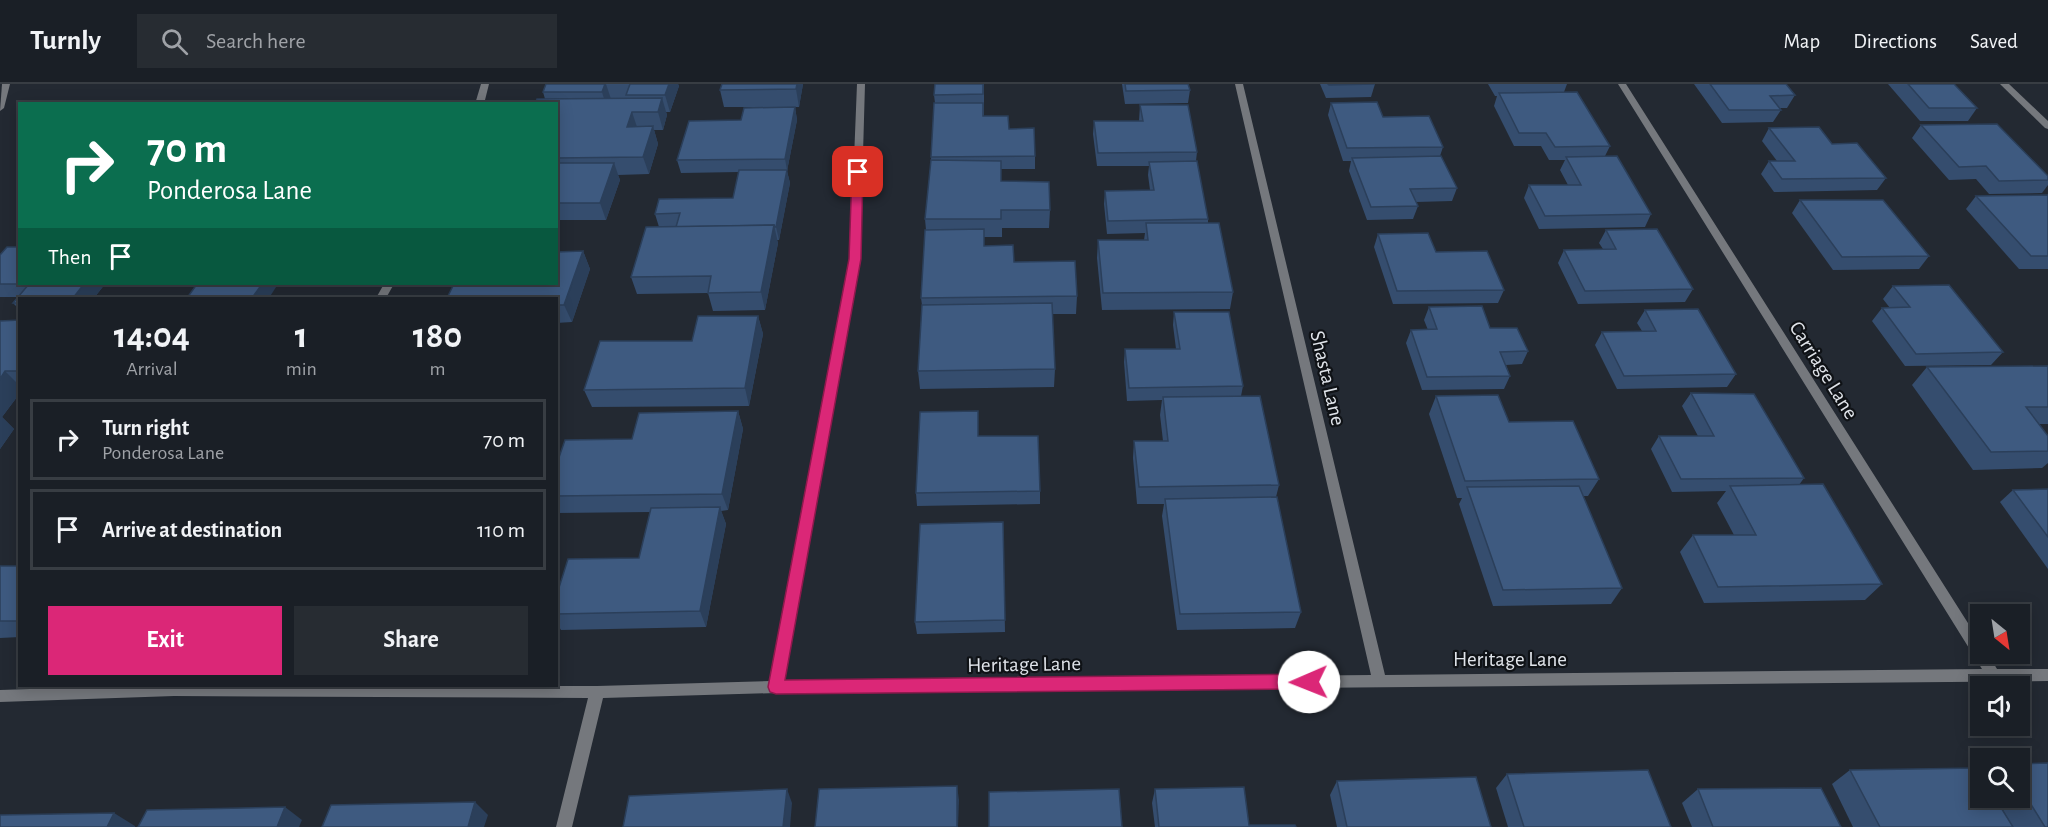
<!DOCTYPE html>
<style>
body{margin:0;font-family:"Alegreya Sans",sans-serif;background:#272c32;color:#f1f3f6;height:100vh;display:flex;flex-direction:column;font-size:22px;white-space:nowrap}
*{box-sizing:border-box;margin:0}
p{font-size:20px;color:#9fa2a7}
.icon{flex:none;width:33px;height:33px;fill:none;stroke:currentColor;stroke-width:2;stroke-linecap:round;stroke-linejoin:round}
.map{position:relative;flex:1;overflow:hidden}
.panel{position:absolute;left:18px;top:213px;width:540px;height:390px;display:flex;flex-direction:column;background:#1a1f26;border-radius:0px;box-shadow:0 3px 15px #0003,0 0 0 2px #383d43}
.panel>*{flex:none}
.guide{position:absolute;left:18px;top:18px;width:540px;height:183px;border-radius:0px;box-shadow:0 3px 15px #0003,0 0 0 2px #383d43;background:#0b6e4f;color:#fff;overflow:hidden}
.needle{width:39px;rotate:150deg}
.tools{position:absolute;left:1970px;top:520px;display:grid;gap:12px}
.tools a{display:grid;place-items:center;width:60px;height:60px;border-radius:0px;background:#1a1f26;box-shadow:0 3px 15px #0003,0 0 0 2px #383d43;font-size:30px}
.pin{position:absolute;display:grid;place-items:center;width:51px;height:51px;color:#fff;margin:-26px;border-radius:12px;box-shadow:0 3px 9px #0006}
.me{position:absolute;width:66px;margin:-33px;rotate:269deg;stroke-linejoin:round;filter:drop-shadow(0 0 4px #0008)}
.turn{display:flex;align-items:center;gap:21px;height:126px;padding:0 30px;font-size:27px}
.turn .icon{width:78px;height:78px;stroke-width:2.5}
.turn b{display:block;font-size:42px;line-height:51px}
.then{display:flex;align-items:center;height:57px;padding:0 30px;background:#0003;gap:12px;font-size:22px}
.eta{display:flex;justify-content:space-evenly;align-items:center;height:102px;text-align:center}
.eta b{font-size:36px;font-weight:600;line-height:42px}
.cta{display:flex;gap:12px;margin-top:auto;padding:12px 30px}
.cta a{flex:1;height:69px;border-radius:0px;background:#db2777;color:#fff;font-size:24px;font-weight:600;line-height:69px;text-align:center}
.cta a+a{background:#272c32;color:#f1f3f6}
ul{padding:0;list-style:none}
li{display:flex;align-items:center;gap:18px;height:81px;margin:0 12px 9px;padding:0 18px;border:3px solid #383d43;border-radius:0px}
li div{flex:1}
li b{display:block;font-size:22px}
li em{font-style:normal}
header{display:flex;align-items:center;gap:36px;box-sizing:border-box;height:84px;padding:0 30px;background:#1a1f26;border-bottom:2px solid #383d43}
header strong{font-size:28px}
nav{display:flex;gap:33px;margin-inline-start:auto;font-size:21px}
.search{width:420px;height:54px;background:#272c32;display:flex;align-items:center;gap:15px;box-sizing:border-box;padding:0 21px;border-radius:0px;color:#9fa2a7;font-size:22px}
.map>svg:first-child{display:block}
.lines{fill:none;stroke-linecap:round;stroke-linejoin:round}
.minor{fill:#75787d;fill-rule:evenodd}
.wall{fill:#354d6e}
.shaded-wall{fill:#2b3f5a}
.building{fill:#3e5a80;stroke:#2b3f5a;stroke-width:1.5}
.route{fill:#db2777;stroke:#8e194d;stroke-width:1.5}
.labels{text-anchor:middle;stroke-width:4.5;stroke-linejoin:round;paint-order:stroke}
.street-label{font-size:21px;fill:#e0e4ea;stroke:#0f1216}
</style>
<header>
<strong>Turnly</strong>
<div class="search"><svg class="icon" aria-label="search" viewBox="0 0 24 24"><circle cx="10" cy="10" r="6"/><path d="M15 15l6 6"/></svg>Search here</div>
<nav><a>Map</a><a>Directions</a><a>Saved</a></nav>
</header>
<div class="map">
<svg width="2048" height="743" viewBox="0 0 2048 743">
<rect width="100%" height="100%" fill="#232932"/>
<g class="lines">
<g class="minor">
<path d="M2,0H10L4,24L0,27Z"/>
<path d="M481,0H489L484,20H475Z"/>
<path d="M857,0H865L860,175L784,597L1371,591L1235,0H1243L1385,591L1982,585L1618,0H1626L1980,558V570H1988L1997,585H2048V597L776,609L603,614L572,743H556L588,614L174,612L0,618V606L120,602H597L770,597L850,175Z"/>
<path d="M2000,0H2009L2048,37V45L2045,44Z"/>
<path d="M384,200H394L386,214H376Z"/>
</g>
</g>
<g class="wall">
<path d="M546,0H678L679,2L670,28H666L667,31L663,46H654L658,60L649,90L618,91L620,96L606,136H559L556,143V20L545,15L543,8Z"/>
<path d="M803,0L799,23H724L720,6Z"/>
<path d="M984,0V32L1009,45L1035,72V85H1001V97L1050,126L1049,144H1002V153H984V162L1077,212L1076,230H1052L1055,285L1054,303L920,305L918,287L922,221L921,214L926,146L925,135L931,76L935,19L934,11Z"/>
<path d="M1122,0H1188L1190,6L1188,19L1125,20Z"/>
<path d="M1320,0H1375L1371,13L1326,14Z"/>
<path d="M1488,0H1567L1564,8L1610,62L1605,72L1651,130L1645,143L1539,145L1524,114L1529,101H1568L1560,86L1565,76H1549L1541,62H1514L1494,22L1497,12H1495Z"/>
<path d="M1694,0H1786L1795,11L1787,24H1780L1781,26L1773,38L1722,39Z"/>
<path d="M1888,0H1954L1977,24L1968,37H1920Z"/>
<path d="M1331,19L1383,33L1443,63L1440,72L1457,104L1452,117L1416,118L1418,122L1413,135L1367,136L1349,87L1351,77H1343L1328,31Z"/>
<path d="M1140,21L1197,68L1196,77L1208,135V139L1233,208L1230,225L1102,226L1097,174L1098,156H1144L1145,149L1107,150L1104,120L1105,107L1150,106L1148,91L1149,82H1097L1093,50L1094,37H1139Z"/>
<path d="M795,23L797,36L787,87L790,99L779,156H777L778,159L765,226L713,227L708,209L637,210L631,193L659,143L655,130L733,114L739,88L681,89L677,76L741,36Z"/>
<path d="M1921,41L2048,92V101L2042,109L1989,110L1976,95L1949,96L1912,54Z"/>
<path d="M1769,44L1832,60L1886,94L1877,106L1774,108L1761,90L1769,77H1777L1762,57Z"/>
<path d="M2048,111V185H2019L1966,125L1976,112Z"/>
<path d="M1800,116L1929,172L1919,185L1833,186L1792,129Z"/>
<path d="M1606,146L1693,205L1685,218L1578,220L1558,179L1564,166L1603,165L1599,159Z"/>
<path d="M1378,150L1436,168L1504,206L1498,219L1393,220L1374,163Z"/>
<path d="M583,167L590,185L572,238L556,239V214Z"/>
<path d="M0,171L20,200H105L94,214H20V226L13,219L18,213H0Z"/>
<path d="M1893,202L2003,268L1991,281L1905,282L1872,237L1882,224H1890L1883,215Z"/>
<path d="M1429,223L1528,267L1522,280L1506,281L1510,292L1504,305L1422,306L1406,259L1411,246H1428L1424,236Z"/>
<path d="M1645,226L1736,290L1727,303L1617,305L1595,261L1602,248L1642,247L1637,239Z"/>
<path d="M1174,228L1243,302L1241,312L1279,401L1276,413L1301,528L1295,544L1177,546L1162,432L1164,420H1137L1133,374L1134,357H1163L1160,331L1162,316L1127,317L1124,278L1125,265H1176L1173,241Z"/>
<path d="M758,232L763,250L749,322L592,323L584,306L692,257Z"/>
<path d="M20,236V309L2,333L14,345L0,365V237Z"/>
<path d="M2048,282V340H2039L2048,352V379L2042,384L1973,386L1912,301L1927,283Z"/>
<path d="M1691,309L1804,394L1799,401L1882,500L1865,516L1704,519L1680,468L1693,451H1734L1717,419L1726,407L1672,408L1651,365L1659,352H1698L1682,322Z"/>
<path d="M1436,312L1509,338L1599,395L1588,412H1583L1622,504L1611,520L1493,522L1459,420L1462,414H1457L1429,330Z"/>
<path d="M738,327L743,345L728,426L721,427L726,440L706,543L561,546L556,538V513L639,474L650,428L556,429V382L632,355Z"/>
<path d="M979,352L1040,407V420L917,422L916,409Z"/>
<path d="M2048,405V485L2000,418L2013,406Z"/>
<path d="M1003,438L1005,548L917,550L915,538Z"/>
<path d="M20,480V553L0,554V482H19Z"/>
<path d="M2019,680L2048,743H2013L1996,714H2019Z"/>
<path d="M1850,686L2013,743H1853L1832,700Z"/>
<path d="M1507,690L1671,743H1508L1496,704Z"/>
<path d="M1337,697L1491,743H1337L1330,711Z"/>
<path d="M1155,705L1249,741L1296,743H1155L1152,719Z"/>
<path d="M1698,705L1841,743H1692L1682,719Z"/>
</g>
<g class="shaded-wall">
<path d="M605,0H606L611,15L607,25L602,8Z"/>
<path d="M669,0H678L679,2L670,28L665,11Z"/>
<path d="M797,0H803L799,23L796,5Z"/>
<path d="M662,14L667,31L663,46L658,28Z"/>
<path d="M795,23L797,36L787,87L790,99L779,156L776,143L787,86L785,75Z"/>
<path d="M632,28L638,46L627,43Z"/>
<path d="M653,42L658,60L649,90L643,73Z"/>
<path d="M614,79L620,96L606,136L600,119Z"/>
<path d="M556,129L559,136L556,143Z"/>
<path d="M774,141L778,159L765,226L761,208Z"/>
<path d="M583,167L590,185L572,238L564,221Z"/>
<path d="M84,200H105L94,214H73Z"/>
<path d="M262,200H278L269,214H252Z"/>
<path d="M758,232L763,250L749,322L745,304Z"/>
<path d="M5,287L20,302V309L2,333L14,345L0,365V295Z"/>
<path d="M738,327L743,345L728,426L722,410Z"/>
<path d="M720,423L726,440L706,543L700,527Z"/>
<path d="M957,702L959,716L958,743H957Z"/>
<path d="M787,705L792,719L790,743H783Z"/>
<path d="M475,718L488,731L484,743H468Z"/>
<path d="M285,723L302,736L299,743H277Z"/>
<path d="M114,729L135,742V743H107Z"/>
</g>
<g class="building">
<path d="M546,0H605L602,8H543Z"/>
<path d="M630,0H669L665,11H626Z"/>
<path d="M722,0H797L796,5L720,6Z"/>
<path d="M935,0H983V10L934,11Z"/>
<path d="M1125,0H1188L1190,6L1126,7Z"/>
<path d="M1328,0H1375L1329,1Z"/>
<path d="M1710,0H1786L1795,11L1770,12L1781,26H1729Z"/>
<path d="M1908,0H1954L1977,24H1929Z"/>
<path d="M1577,8L1610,62L1555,63L1546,49H1519L1499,9Z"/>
<path d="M662,14L658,28H632L627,43L653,42L643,73L556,74V20H535L537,15Z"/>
<path d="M1377,18L1383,33L1429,32L1443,63L1347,64L1331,19Z"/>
<path d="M934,19H983V32H1008L1009,45L1034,44L1035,72L931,73Z"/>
<path d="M1140,21H1188L1197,68L1098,69L1094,37H1143Z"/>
<path d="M795,23L785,75L677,76L689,37L741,36L744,24Z"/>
<path d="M1997,40L2048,92V96L1999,97L1986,82L1959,83L1921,41Z"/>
<path d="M1819,43L1832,60L1857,59L1886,94L1782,95L1769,77H1795L1769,44Z"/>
<path d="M1441,72L1457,104L1410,105L1418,122L1371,123L1352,74Z"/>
<path d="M1617,72L1651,130L1545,132L1529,101H1581L1566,73Z"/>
<path d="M931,76L1001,77V97L1049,98L1050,126H1001V135H925Z"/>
<path d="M1197,77L1208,135L1108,137L1105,107L1154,106L1149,78Z"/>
<path d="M556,79H614L600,119H556Z"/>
<path d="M739,86H787L776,143H775L774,141L676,143L680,129L655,130L659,115L733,114Z"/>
<path d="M2048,111V172H2031L1976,112Z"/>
<path d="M1800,116H1883L1929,172L1842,173Z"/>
<path d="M1146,139H1219L1233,208L1103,209L1098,156H1148Z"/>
<path d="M774,141L761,208L708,209L711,192L631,193L646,143Z"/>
<path d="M984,145V162L1013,161L1014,178L1075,177L1077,212L921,214L925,146Z"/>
<path d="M1657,145L1693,205L1585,207L1564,166L1616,165L1606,146Z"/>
<path d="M1428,149L1436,168L1487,167L1504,206L1397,207L1378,150Z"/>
<path d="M7,163H20V200H84L73,214H20V219H13L29,200H0V171Z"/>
<path d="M583,167L564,221H556V214H447L454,200H556V168Z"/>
<path d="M197,200H262L252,214H187Z"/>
<path d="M1949,201L2003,268L1916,270L1882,224L1910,223L1893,202Z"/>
<path d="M1052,219L1055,285L918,287L922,221Z"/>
<path d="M1482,222L1490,244H1517L1528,267L1500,268L1510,292L1427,293L1411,246L1437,245L1429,223Z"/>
<path d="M1698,225L1736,290L1624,292L1602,248L1656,247L1645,226Z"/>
<path d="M1174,228H1229L1243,302L1129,304L1125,265H1180Z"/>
<path d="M698,232H758L745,304L584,306L600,257H692Z"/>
<path d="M20,236V287H5L0,295V237Z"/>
<path d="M2048,282V323H2026L2048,352V367L1991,368L1927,283Z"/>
<path d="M1691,309L1754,310L1804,394L1681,395L1659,352H1714Z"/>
<path d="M1498,311L1509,338L1573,337L1599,395L1465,397L1436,312Z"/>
<path d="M1260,312L1279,401L1139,403L1134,357H1168L1163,313Z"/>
<path d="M738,327L722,410L556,412V382L565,356L632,355L639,329Z"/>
<path d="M978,327V352H1038L1040,407L916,409L920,328Z"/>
<path d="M1823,400L1882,500L1718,503L1693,451H1756L1730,402Z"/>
<path d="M1579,402L1622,504L1503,506L1467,403Z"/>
<path d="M2048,405V453L2013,406Z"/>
<path d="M1277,413L1301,528L1180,530L1165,415Z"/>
<path d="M720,423L700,527L556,530V513L568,475L639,474L651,424Z"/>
<path d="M1003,438L1005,536L915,538L920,440Z"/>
<path d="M20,480V537H0V482H19Z"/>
<path d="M2048,679V743H2045L2019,701V680Z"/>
<path d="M1978,684L1980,688V714H1995L2013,743H1880L1850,686Z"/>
<path d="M1648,686L1671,743H1524L1507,690Z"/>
<path d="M1476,693L1491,743H1347L1337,697Z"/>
<path d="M957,702V743H815L819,705Z"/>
<path d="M1244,703L1249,741H1295L1296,743H1159L1155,705Z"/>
<path d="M1821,704L1841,743H1713L1698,705Z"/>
<path d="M787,705L783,743H623L629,712Z"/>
<path d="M1119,705L1122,743H989V708Z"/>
<path d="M475,718L468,743H322L331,721Z"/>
<path d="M285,723L277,743H138L147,726Z"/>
<path d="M114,729L107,743H0V731Z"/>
</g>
<path class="route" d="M858,84L863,88L861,175L785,596L1309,590L1315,593L1317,598L1315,603L1309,605L776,610L770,608L768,603L849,175L852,88Z"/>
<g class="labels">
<g class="street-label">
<text transform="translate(1824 286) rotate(58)" y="7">Carriage Lane</text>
<text transform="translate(1328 294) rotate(77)" y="7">Shasta Lane</text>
<text x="1510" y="582">Heritage Lane</text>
<text transform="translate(1024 580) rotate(-1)" y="7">Heritage Lane</text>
</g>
</g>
</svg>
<div class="tools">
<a><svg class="needle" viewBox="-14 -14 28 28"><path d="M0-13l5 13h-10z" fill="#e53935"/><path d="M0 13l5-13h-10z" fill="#9fa2a7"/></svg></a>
<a><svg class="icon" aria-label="sound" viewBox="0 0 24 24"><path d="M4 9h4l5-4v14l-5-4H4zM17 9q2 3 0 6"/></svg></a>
<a><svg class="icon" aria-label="search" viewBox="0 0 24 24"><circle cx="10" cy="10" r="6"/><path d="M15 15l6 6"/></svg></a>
</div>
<div class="pin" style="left:858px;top:88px;background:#d93025"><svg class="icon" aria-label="arrive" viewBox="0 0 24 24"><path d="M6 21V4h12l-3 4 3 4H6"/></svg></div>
<svg class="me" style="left:1309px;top:598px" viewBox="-20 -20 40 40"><circle r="19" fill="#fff"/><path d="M0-13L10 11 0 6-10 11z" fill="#db2777"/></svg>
<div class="guide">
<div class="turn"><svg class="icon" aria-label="right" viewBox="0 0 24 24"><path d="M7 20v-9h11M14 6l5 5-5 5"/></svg><div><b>70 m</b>Ponderosa Lane</div></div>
<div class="then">Then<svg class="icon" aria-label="arrive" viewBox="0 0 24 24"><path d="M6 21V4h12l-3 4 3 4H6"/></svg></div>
</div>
<section class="panel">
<div class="eta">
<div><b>14:04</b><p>Arrival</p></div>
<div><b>1</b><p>min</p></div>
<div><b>180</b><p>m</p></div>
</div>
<ul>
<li><svg class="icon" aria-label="right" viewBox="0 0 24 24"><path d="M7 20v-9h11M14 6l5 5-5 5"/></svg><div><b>Turn right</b><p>Ponderosa Lane</p></div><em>70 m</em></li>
<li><svg class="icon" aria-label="arrive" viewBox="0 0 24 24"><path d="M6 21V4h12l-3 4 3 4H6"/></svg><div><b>Arrive at destination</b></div><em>110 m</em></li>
</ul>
<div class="cta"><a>Exit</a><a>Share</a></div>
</section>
</div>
